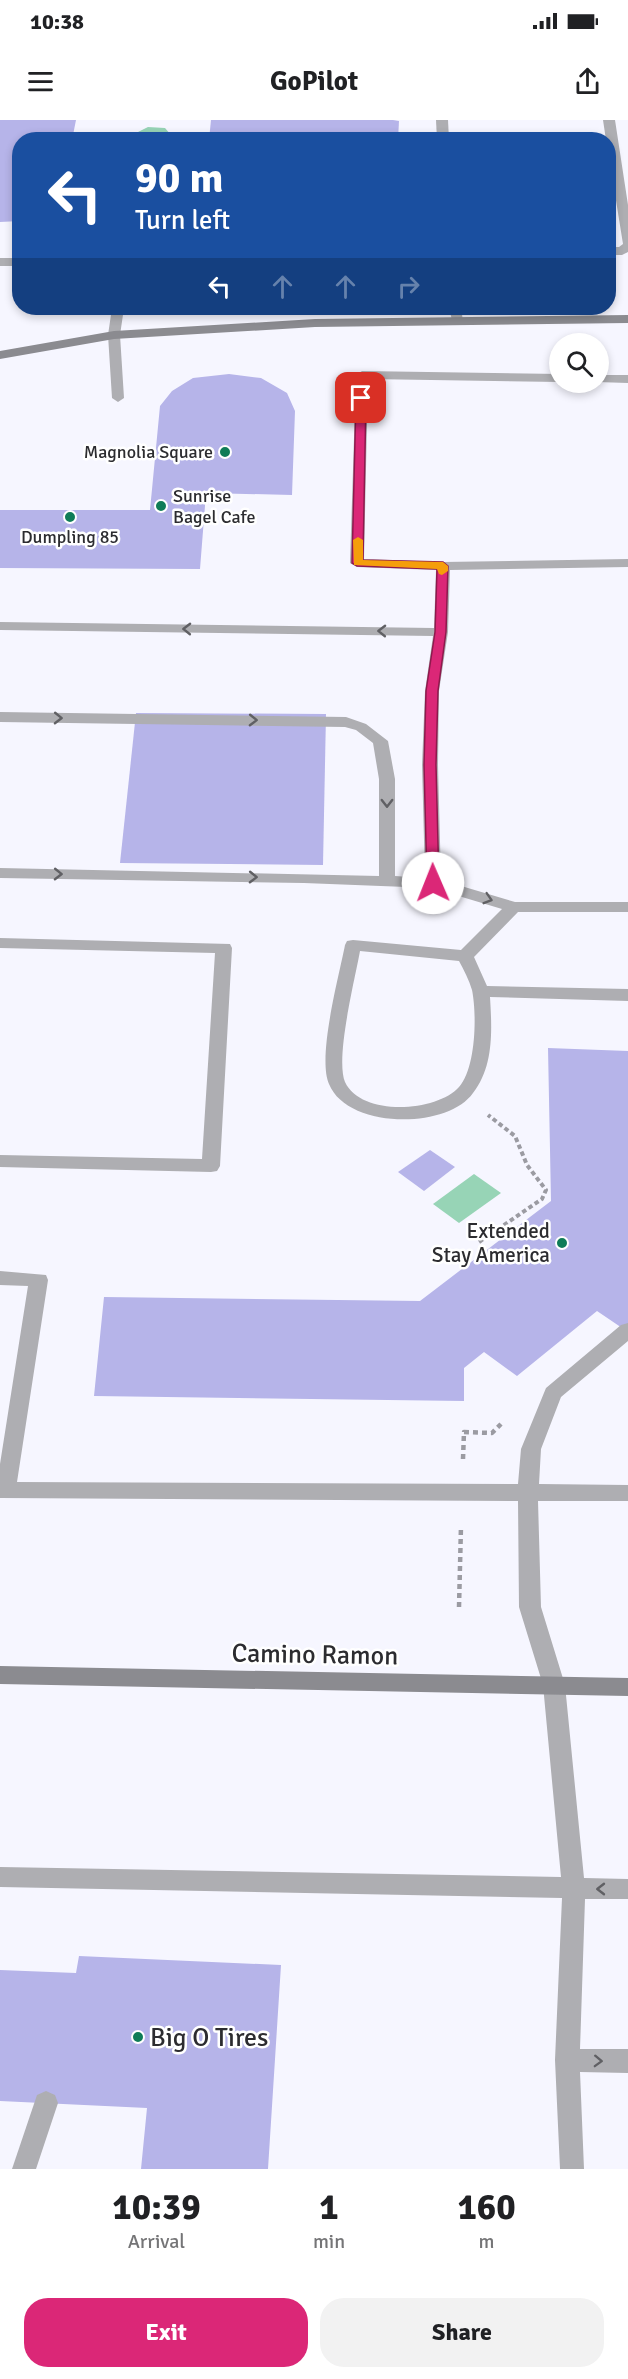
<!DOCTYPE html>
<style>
body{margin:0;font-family:Signika,sans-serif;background:#f2f2f2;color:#202124;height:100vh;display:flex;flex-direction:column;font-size:22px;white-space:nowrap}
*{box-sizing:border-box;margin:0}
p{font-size:20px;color:#757577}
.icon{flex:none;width:33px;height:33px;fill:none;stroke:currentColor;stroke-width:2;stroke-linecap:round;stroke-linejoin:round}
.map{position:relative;height:2049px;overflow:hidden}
.side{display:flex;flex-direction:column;background:#fff;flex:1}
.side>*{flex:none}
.banner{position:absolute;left:12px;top:12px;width:604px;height:183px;border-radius:24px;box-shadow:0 3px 9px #0003;background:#1a4fa0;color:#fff;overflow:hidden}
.tools{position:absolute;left:549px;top:213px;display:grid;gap:12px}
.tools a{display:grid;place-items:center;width:60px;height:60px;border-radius:50%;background:#fff;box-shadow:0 3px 9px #0003;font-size:30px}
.pin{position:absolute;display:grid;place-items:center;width:51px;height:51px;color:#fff;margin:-26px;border-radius:12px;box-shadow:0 3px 9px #0006}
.me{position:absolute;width:66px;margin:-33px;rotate:359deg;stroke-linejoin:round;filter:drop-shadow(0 0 4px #0008)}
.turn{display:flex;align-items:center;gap:21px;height:126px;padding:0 24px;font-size:27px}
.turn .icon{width:78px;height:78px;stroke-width:2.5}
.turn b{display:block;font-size:42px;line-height:51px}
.lanes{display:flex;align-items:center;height:57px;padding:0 24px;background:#0003;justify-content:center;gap:30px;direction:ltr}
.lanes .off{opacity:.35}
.eta{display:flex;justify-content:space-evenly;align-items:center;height:102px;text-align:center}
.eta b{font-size:36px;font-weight:700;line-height:42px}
.cta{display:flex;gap:12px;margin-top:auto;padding:12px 24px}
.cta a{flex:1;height:69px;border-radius:24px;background:#db2777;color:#fff;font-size:24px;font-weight:700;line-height:69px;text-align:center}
.cta a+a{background:#f2f2f2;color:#202124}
.status{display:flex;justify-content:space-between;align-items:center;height:42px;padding:0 30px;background:#fff;direction:ltr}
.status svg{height:16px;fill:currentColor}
header{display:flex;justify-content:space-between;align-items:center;height:78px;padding:0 24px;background:#fff;font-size:27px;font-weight:700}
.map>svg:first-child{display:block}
.water{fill:#97d4b6}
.building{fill:#b6b4e9}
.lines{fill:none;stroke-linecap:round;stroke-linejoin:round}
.path-far1{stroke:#9b9ba2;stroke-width:4;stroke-dasharray:4.5 3;stroke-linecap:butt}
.path{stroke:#9b9ba2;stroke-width:4.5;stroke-dasharray:5 4;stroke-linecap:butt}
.lane{fill:#aeaeb2;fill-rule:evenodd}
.secondary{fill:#8b8b90;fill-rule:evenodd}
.oneway{stroke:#606064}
.route{fill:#db2777;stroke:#8e194d;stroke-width:1.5}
.slow{fill:#f59e0b}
.poi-dot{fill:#0f7c57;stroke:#fff;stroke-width:2}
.labels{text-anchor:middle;stroke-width:5;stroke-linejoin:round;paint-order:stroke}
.far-poi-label{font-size:18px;fill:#2c2c30;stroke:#fff;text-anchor:end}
.poi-label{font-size:21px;fill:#2c2c30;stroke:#fff;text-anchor:end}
.near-street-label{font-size:26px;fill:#2c2c30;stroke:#fff}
.near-poi-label{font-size:26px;fill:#2c2c30;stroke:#fff;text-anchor:start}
</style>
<div class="status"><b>10:38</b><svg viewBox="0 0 49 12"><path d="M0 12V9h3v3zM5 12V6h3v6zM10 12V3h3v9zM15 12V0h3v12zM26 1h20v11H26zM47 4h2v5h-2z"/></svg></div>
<header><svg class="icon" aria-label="menu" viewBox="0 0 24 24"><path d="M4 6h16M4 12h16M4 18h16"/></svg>GoPilot<svg class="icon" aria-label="share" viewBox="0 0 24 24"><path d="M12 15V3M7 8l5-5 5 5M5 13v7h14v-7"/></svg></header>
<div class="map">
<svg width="628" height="2049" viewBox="0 0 628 2049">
<rect width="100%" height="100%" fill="#f6f6ff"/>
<g class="water">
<path d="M148,7L165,8L171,15L166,19H140L137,17L136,13Z"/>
<path d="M474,1054L501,1073L459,1103L433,1084Z"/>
</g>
<g class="building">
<path d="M0,0H76L72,20H20V101L0,102Z"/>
<path d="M211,0H393L399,1L398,20H209Z"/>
<path d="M229,254L261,258L287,273L295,291L292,375L206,373L200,449L0,448V390H150L160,286L172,271L193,258Z"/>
<path d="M136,593L326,594L323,745L120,743Z"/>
<path d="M548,928L628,931V1212L597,1191L517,1256L484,1232L464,1248V1281L94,1276L104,1177L420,1181L551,1081Z"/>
<path d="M430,1030L455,1047L424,1071L398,1052Z"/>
<path d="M79,1836L281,1845L268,2049H141L147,1988L0,1981V1850L76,1853Z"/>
</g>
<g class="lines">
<path class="path-far1" d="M479,1122L542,1079L546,1070L527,1045L515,1016L488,995"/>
<g class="path">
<path d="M463,1339L464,1312L492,1313L501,1304"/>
<path d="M459,1487L461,1406"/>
</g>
<g class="lane">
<path d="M436,0H448L449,20H437Z"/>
<path d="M603,0H615L628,85V132L622,135H609V127H619L623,124L609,37V20H606Z"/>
<rect x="0" y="138" width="20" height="8"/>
<path d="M112,188H124L120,215L124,278L118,282L112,278L108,215Z"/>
<path d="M449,188H461L463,201L461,204H453Z"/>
<path d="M362,251L560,254V262L368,259L364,439L443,442L628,439V447L450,450L448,512L439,571L438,645L441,760L515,782H628V792H518L474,837L487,866L628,869V881L490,877C492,910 494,946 473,973C447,1010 347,1009 329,964C317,937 339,856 345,825L347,821L353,820L461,830L502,789L432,768L304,763L0,758V748L379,756V659L373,623L356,610L345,607L0,602V592L346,597L366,604L388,621L395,659V756L425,758L422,645L425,571L433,516L0,510V502L434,508L436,450L357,447L350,443L356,255ZM360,831L459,841C464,850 469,860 472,870C477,894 476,948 459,967C437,992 361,997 345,962C335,938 355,859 360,831Z"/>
<path d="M598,255H628V263L597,262H598Z"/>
<path d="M0,818L230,824L232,828L220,1046L217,1051L211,1052L0,1047V1035L202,1039L215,833L0,828Z"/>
<path d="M0,1151L46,1155L48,1160L17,1362L518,1364L521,1329L546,1268L621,1205L628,1203V1221L561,1277L541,1329L539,1364L628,1365V1381H538L541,1487L565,1565L584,1758L628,1759V1779H585L580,1929H628V1953L580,1952L584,2049H560L555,1940L562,1778L0,1767V1747L561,1757L543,1565L519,1487L518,1381L0,1378V1344L28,1166L0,1165Z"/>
<path d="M46,1971L55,1975L58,1983L36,2049H12L37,1975Z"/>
</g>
<g class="secondary">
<path d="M628,195V203L315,207L114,219L0,239V231L114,211L315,199Z"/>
<path d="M0,1546L628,1558V1576L0,1564Z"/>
</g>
</g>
<defs><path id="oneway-chevron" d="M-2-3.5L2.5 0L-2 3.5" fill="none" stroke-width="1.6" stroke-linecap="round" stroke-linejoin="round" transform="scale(1.5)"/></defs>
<g class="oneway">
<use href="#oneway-chevron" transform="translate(187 509) rotate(-179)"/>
<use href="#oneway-chevron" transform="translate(382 511) rotate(-179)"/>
<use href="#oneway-chevron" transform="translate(58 598) rotate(1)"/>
<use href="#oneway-chevron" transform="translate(253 600) rotate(1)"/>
<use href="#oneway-chevron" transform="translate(387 683) rotate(90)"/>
<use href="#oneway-chevron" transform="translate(58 754) rotate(1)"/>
<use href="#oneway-chevron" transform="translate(253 757) rotate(1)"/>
<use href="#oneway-chevron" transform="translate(488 779) rotate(17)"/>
<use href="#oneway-chevron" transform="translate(601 1769) rotate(-180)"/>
<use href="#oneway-chevron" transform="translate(598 1941) rotate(2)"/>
</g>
<path class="route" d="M361,275L366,278L363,440L443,442L448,446L446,512L438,571L436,645L439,763L433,767L427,763L424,645L426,571L435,512L437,449L357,446L352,443L356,278Z"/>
<path class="slow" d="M358,417L363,420V440L443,442L448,446V451L442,455L439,454L437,449L354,445L353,420Z"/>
<g class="poi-dot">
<circle cx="225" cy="332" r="6"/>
<circle cx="161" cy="386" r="6"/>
<circle cx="70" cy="397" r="6"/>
<circle cx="562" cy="1123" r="6"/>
<circle cx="138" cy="1917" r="6"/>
</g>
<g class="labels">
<g class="far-poi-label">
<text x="213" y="338">Magnolia Square</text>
<text x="173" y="382" text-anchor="start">Sunrise<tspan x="173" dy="21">Bagel Cafe</tspan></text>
<text x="70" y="423" text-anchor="middle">Dumpling 85</text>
</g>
<g class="poi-label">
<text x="550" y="1118">Extended<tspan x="550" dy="24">Stay America</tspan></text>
</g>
<g class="near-street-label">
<text transform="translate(315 1534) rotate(1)" y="9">Camino Ramon</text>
</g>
<g class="near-poi-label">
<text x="150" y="1926">Big O Tires</text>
</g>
</g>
</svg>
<div class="tools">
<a><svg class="icon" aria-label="search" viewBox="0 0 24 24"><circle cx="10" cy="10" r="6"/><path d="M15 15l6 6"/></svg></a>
</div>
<div class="pin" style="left:361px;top:278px;background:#d93025"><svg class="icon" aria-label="arrive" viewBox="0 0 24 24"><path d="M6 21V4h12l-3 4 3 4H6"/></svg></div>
<svg class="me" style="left:433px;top:763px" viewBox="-20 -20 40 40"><circle r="19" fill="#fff"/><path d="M0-13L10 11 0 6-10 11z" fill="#db2777"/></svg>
<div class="banner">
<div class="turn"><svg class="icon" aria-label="left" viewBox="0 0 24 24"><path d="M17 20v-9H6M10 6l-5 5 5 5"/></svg><div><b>90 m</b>Turn left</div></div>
<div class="lanes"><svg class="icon" aria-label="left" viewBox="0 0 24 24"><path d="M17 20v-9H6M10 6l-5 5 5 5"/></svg><svg class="icon off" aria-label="ahead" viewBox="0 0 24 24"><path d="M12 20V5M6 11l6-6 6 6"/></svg><svg class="icon off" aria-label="ahead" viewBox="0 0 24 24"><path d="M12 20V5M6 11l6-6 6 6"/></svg><svg class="icon off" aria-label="right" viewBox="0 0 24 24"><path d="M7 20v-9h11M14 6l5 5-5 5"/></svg></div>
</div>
</div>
<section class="side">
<div class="eta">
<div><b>10:39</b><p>Arrival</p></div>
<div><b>1</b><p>min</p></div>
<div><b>160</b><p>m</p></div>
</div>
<div class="cta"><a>Exit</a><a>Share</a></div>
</section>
